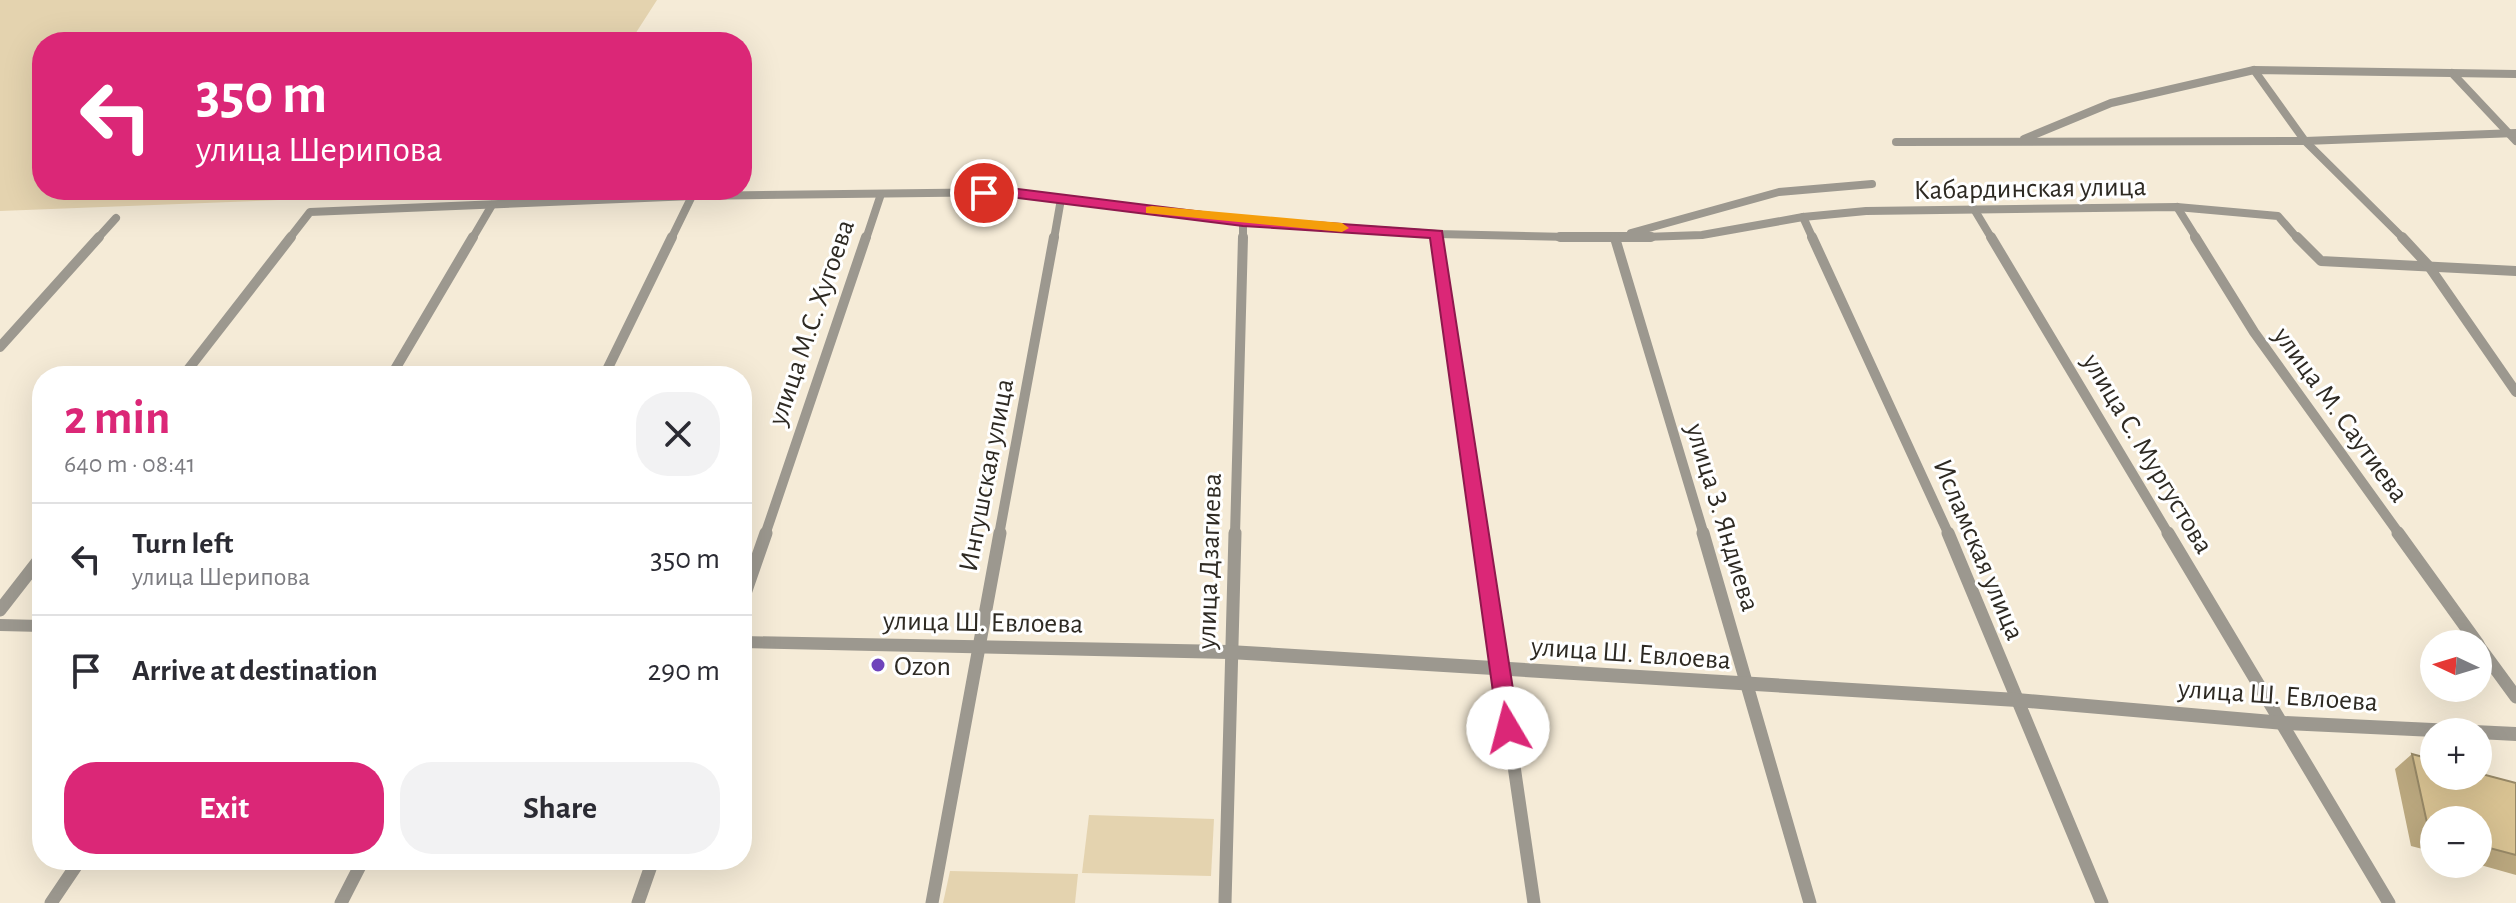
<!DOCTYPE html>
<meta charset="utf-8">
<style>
body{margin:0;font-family:"Alegreya Sans",sans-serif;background:#f2f2f3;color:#2b2b33;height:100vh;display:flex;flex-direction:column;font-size:30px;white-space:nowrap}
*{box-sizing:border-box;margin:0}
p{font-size:26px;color:#7c7c81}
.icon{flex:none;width:44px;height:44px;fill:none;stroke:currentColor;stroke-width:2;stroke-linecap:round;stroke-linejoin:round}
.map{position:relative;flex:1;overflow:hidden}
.drawer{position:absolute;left:32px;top:366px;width:720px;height:504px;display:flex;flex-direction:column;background:#fff;border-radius:32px;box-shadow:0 8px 32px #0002}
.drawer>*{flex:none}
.guide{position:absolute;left:32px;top:32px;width:720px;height:168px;border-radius:32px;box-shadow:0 8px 32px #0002;background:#db2777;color:#fff;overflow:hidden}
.needle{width:52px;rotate:274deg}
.fabs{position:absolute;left:2420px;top:630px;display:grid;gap:16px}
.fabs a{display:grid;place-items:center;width:72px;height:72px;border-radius:50%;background:#fff;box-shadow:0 8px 32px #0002;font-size:40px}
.pin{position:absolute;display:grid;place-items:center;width:68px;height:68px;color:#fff;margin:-34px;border:4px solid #fff;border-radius:50%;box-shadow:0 2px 8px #0007}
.me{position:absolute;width:88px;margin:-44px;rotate:352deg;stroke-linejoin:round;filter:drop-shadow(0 0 6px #0008)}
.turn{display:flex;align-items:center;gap:28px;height:168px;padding:0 32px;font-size:36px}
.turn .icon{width:104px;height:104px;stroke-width:2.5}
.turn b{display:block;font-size:56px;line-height:68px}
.round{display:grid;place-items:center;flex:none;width:84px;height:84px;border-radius:32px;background:#f2f2f3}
.headline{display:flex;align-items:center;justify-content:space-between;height:136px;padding:0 32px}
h1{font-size:48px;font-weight:600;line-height:60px;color:#db2777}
.cta{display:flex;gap:16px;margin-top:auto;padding:16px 32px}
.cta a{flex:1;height:92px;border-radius:32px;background:#db2777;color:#fff;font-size:32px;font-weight:600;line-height:92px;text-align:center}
.cta a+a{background:#f2f2f3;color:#2b2b33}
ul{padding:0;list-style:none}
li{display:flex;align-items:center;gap:24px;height:112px;padding:0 32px;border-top:2px solid #e1e1e2}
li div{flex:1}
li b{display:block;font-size:30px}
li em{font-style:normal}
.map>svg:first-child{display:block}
.green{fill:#e4d3af}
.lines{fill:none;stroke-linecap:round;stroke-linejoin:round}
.minor-far2{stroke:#9c988f;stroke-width:8}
.minor-far1{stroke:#9c988f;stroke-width:10}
.minor{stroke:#9c988f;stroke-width:13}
.tertiary{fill:#9c988f;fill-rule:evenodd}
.wall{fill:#baa77e}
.building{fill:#d8c292;stroke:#978866;stroke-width:2}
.route{fill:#db2777;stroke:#8e194d;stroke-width:2}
.slow{fill:#f59e0b}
.poi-dot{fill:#6f43bb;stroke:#fff;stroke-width:3}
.labels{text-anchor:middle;stroke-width:6;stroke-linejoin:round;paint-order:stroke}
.street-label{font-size:28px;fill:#2e2a23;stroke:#fff}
.poi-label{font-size:28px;fill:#2e2a23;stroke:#fff;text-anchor:start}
</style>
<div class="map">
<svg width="2516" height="903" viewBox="0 0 2516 903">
<rect width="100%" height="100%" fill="#f5ebd7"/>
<g class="green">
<path d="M0,0H657L630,42H42V190H534L0,211Z"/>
<path d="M1089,815L1214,819L1211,876L1082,873Z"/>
<path d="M950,871L1078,874L1075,903H943Z"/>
</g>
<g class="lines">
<g class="minor-far2">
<path d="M2254,70L2305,141L2404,239"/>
<path d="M2452,73L2516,141"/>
<path d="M2024,139L2111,103L2254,70L2516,74"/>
<path d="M1896,142L2305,141L2516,133"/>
<path d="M2177,207L2197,239"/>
<path d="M1974,209L1992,239"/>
<path d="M1803,217L1813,239"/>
<path d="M1631,233L1779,192L1872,184"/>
<path d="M1437,234L1438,239"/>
<path d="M97,239L116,218"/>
<path d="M289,239L310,212L692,196L1010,192L1243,221L1437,234L1615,238L1702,235L1803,217L1866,211L2177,207L2278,216L2298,239"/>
<path d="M472,239L492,205"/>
<path d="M671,239L692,196"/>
<path d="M866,239L881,194"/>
<path d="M1054,239L1061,199"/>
<path d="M1243,239V221"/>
</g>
<g class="minor-far1">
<path d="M1437,237L1481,535"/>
<path d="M1560,237H1651"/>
<path d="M1812,237L1949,535"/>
<path d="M1991,237L2169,535"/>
<path d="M2195,237L2254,332L2400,535"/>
<path d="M2297,237L2321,261L2516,271"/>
<path d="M2402,237L2428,265L2516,392"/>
<path d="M1615,238L1704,535"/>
<path d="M0,347L99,237"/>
<path d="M183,376L291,237"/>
<path d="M391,376L473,237"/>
<path d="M604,376L672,237"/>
<path d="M765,535L866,237"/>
<path d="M999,535L1054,237"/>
<path d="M1235,535L1243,237"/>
</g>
<g class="minor">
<path d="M1480,533L1534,903"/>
<path d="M1703,533L1810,903"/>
<path d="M1948,533L2102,903"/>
<path d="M2168,533L2389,903"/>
<path d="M2398,533L2478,644"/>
<path d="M742,602L766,533"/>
<path d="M0,610L42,556"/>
<path d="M2478,645L2516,697"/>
<path d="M51,903L80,860"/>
<path d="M341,903L363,860"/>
<path d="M638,903L653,860"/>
<path d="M932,903L1000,533"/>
<path d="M1225,903L1235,533"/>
</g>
<g class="tertiary">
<path d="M0,619L42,620V632L0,631Z"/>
<path d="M742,636L1229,645L2017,693L2284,716L2516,727V741L2478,739V732H2434V737L2284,730L2017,707L1229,659L742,648Z"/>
</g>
</g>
<path class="wall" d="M2412,754L2516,783V875L2477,864L2478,820H2434V852L2411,846L2395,769Z"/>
<path class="building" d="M2412,754L2434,760V776H2478V773L2516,783V855L2478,845V820H2434V833L2429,832Z"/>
<path class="route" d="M1010,188L1243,217L1442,231L1519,728L1516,734H1501L1498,728L1430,238L1243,226L1010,197H984L977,193L984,188Z"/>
<path class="slow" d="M1152,206L1342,223L1349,228L1342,232L1146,213V207Z"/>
<circle class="poi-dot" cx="878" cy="665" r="8"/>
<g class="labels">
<g class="street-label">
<text transform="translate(2030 187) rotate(-1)" y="10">Кабардинская улица</text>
<text transform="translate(810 322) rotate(-71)" y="10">улица М.С. Хугоева</text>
<text transform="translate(2342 414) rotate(54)" y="10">улица М. Саутиева</text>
<text transform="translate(2149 453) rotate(59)" y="10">улица С. Мургустова</text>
<text transform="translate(985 475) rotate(-79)" y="10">Ингушская улица</text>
<text transform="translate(1724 517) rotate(73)" y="10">улица З. Яндиева</text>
<text transform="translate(1980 549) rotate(67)" y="10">Исламская улица</text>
<text transform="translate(1208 561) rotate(-88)" y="10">улица Дзагиева</text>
<text transform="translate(983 621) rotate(1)" y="10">улица Ш. Евлоева</text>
<text transform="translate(1631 652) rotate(4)" y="10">улица Ш. Евлоева</text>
<text transform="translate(2278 694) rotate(4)" y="10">улица Ш. Евлоева</text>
</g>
<g class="poi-label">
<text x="894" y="675">Ozon</text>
</g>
</g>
</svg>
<div class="fabs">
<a><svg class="needle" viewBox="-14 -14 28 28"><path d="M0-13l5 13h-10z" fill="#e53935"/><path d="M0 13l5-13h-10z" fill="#7c7c81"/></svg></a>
<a>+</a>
<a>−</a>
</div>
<div class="pin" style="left:984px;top:193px;background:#d93025"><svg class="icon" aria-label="arrive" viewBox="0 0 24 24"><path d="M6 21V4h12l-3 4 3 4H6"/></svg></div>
<svg class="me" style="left:1508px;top:728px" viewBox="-20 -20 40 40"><circle r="19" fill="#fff"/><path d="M0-13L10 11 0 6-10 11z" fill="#db2777"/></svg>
<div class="guide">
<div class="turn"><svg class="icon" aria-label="left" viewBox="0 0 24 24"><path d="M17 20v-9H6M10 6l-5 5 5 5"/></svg><div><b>350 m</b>улица Шерипова</div></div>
</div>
<section class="drawer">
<div class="headline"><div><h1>2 min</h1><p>640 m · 08:41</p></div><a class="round"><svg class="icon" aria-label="close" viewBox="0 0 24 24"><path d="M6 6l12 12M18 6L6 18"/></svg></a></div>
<ul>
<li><svg class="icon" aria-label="left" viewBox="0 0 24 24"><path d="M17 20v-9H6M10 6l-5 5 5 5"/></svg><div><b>Turn left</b><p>улица Шерипова</p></div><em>350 m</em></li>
<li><svg class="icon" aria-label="arrive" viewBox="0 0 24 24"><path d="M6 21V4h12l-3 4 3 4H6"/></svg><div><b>Arrive at destination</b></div><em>290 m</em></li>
</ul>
<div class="cta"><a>Exit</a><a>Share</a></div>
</section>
</div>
